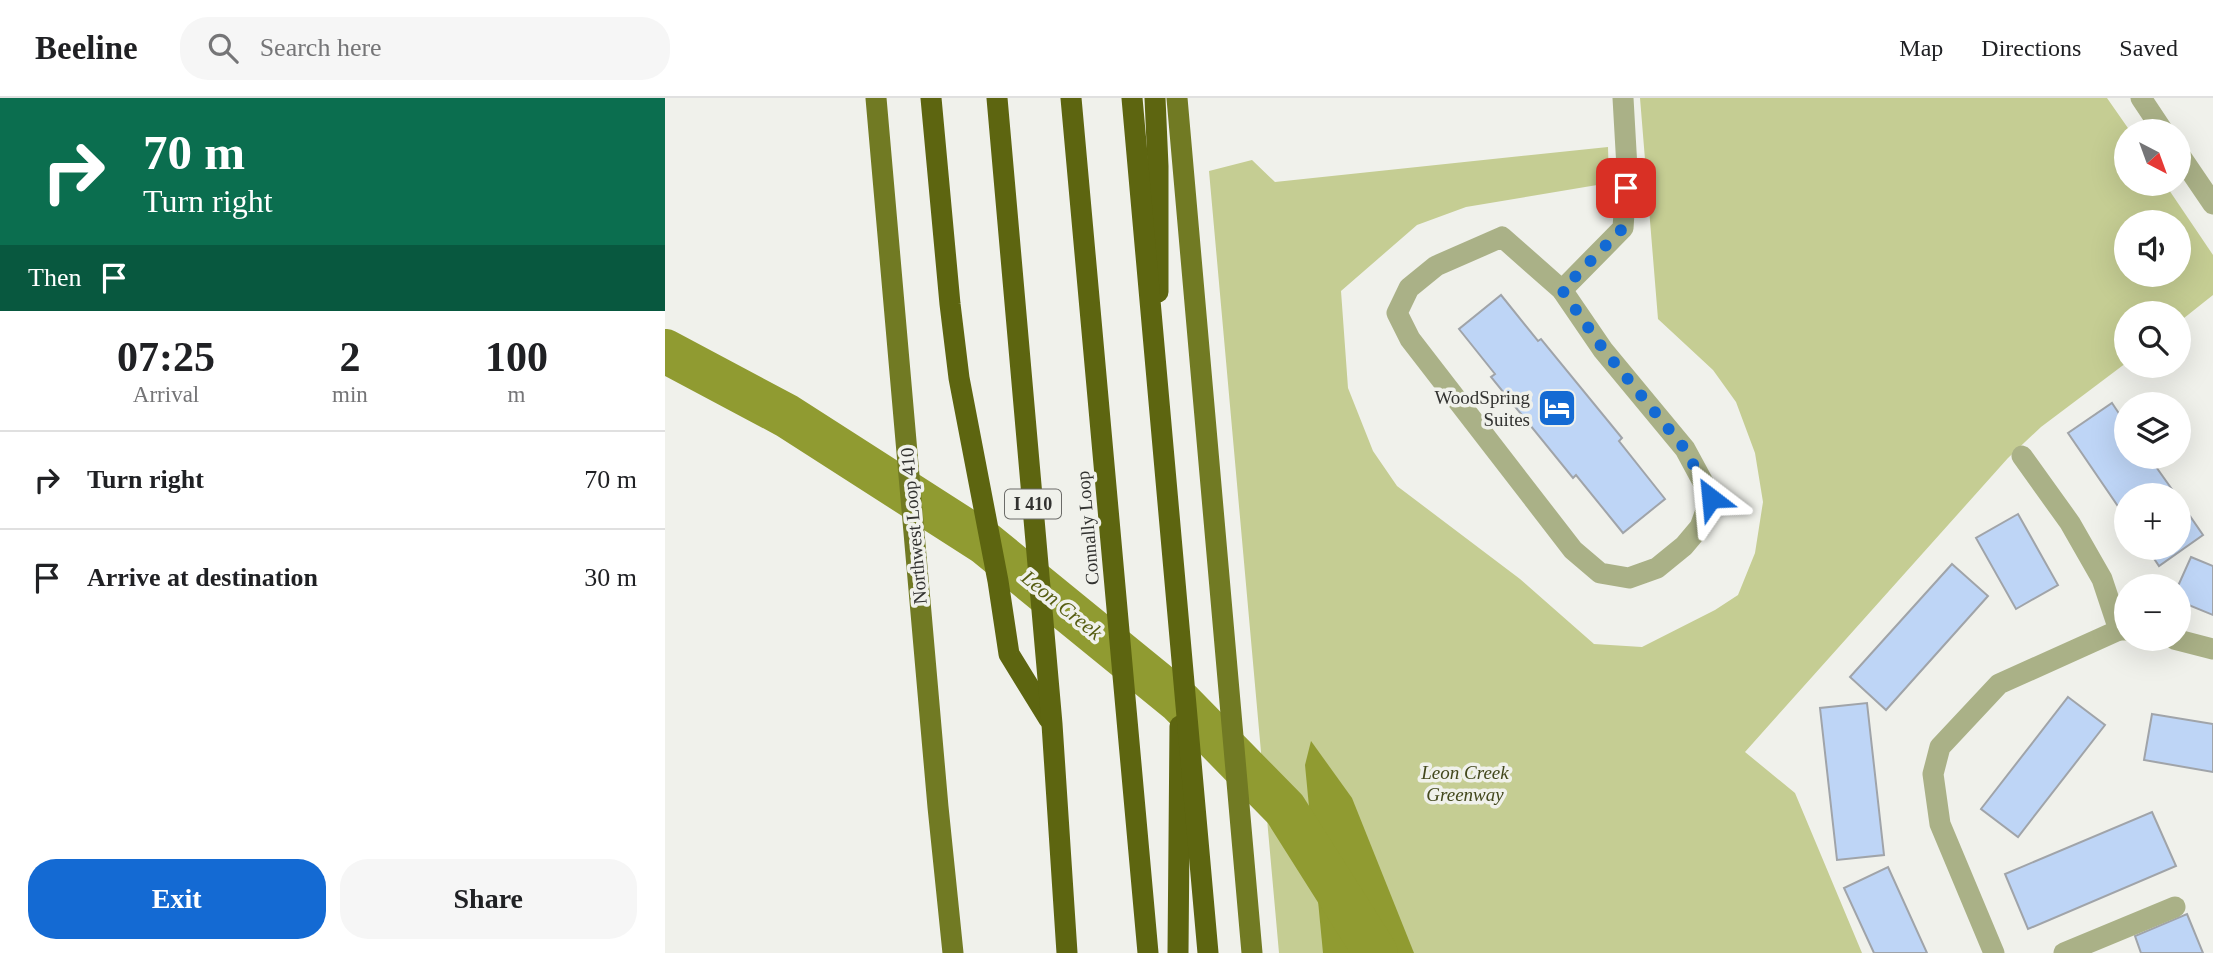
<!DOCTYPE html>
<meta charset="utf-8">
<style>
body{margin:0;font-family:"Times New Roman",serif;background:#f6f6f6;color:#202124;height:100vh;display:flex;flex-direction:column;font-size:26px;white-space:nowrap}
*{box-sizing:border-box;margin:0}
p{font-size:23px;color:#757577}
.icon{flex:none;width:38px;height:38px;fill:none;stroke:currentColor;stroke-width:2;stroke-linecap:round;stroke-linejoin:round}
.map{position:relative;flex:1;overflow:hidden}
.drawer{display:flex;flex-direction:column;background:#fff;width:665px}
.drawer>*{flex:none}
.guide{background:#0b6e4f;color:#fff;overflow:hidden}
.needle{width:46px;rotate:139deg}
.fabs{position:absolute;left:1449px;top:21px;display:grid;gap:14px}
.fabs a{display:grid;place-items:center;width:77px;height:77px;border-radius:50%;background:#fff;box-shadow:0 7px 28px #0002;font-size:35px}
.pin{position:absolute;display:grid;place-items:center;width:60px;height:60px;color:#fff;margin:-30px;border-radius:14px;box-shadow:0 4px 10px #0006}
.me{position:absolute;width:77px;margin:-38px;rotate:331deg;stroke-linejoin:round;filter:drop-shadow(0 0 5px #0008)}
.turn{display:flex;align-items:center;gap:24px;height:147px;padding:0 28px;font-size:32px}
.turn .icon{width:91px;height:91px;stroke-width:2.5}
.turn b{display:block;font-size:49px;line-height:60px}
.then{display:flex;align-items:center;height:66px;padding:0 28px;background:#0003;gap:14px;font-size:26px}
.eta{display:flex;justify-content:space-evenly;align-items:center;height:119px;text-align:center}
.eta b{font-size:42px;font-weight:700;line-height:49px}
.action{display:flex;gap:14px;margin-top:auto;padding:14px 28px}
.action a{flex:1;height:80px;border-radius:28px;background:#146ad3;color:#fff;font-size:28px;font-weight:700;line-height:80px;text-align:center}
.action a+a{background:#f6f6f6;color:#202124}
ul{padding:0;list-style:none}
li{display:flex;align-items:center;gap:21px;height:98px;padding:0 28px;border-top:2px solid #e0e0e0}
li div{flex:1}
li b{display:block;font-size:26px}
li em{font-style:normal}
header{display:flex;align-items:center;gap:42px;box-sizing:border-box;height:98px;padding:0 35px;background:#fff;border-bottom:2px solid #e0e0e0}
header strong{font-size:33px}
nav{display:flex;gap:38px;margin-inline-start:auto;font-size:24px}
.search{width:490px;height:63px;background:#f6f6f6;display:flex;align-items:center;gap:18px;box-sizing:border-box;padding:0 24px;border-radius:28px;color:#757577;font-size:26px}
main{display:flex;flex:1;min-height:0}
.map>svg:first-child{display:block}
.green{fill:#c5cd93;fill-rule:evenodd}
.water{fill:#909b31}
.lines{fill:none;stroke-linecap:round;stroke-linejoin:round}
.river{stroke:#909b31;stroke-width:44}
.building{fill:#bed5f6;stroke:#a0a4a9;stroke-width:2}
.minor{stroke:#aab187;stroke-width:21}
.major{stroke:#717a23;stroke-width:21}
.highway{stroke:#5d6510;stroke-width:21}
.highway-bridge{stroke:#5d6510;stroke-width:21}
.route{stroke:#146ad3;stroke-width:12;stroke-dasharray:0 21.6}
.labels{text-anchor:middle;stroke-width:7;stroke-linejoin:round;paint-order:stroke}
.shield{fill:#f0f1eb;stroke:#6b6b68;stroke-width:2}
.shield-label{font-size:18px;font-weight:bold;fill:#323230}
.poi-label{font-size:19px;fill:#323230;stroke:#f0f1eb;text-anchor:end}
.street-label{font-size:19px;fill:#323230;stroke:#f0f1eb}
.park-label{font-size:19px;font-style:italic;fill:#43481d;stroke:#f0f1eb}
.water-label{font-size:21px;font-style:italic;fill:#565d12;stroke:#f0f1eb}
</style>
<header>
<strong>Beeline</strong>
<div class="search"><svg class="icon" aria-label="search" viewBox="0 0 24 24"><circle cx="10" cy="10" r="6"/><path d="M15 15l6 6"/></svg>Search here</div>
<nav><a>Map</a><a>Directions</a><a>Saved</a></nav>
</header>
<main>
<section class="drawer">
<div class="guide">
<div class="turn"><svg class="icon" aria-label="right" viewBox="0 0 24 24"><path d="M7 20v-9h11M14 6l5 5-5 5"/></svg><div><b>70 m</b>Turn right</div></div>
<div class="then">Then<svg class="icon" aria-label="arrive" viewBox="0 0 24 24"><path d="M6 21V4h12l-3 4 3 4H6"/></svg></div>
</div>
<div class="eta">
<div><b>07:25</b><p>Arrival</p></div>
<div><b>2</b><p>min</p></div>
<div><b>100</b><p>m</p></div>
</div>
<ul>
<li><svg class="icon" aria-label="right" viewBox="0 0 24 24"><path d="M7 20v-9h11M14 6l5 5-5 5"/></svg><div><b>Turn right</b></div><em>70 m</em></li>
<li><svg class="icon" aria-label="arrive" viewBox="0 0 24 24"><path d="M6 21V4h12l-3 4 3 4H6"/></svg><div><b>Arrive at destination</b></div><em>30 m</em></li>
</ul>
<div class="action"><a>Exit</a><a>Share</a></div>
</section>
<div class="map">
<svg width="1548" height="855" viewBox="0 0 1548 855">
<rect width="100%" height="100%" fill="#f0f1eb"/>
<path class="green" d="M975,0H1442L1465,33H1461V86H1500L1548,157V197L1514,224V215H1461V265L1376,329L1343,360L1080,654L1130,695L1197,855H614L544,73L587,62L610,84L943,49L944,85L801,109L752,127L676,193L683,290L708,353L732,388L855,481L929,546L977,549L1050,512L1073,497L1090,455L1098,404L1090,355L1071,304L1048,272L993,221ZM1461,124H1514V177H1461Z"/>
<path class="water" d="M646,643L687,700L749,855H658L640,667Z"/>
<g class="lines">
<path class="river" d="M0,253L122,318L320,445L515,604L620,711L711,855"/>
</g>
<g class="building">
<path d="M836,197L873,243L876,241L957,340L954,343L1000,401L958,435L911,377L908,380L826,279L830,276L794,231Z"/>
<path d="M1447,305L1461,326V359H1484L1511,397H1461V420L1403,335Z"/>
<path d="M1514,402L1538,437L1494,468L1482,450H1514Z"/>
<path d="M1353,416L1393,487L1351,511L1311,440Z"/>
<path d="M1526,459L1548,468V517L1514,503L1513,488Z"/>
<path d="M1287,466L1323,498L1221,612L1185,579Z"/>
<path d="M1403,599L1440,627L1353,739L1316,711Z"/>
<path d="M1202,605L1219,757L1172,762L1155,610Z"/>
<path d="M1487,616L1548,626V674L1479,662Z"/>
<path d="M1487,714L1511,768L1363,831L1340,776Z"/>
<path d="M1223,769L1262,855H1209L1179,790Z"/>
<path d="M1522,816L1538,855H1476L1470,838Z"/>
</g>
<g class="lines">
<g class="minor">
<path d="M1476,0L1498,33"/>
<path d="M1514,56L1548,106"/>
<path d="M837,139L897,192L938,252L1020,351L1046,399L1035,429L1019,448L992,470L964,480L935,475L908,452L745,241L732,215L744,190L771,168Z"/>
<path d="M897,192L958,130L962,70L958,0"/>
<path d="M1357,358L1405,425L1437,481L1454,532"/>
<path d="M1509,541L1548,551"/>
<path d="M1329,855L1275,726L1268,676L1275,649L1334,586L1454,532H1461"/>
<path d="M1399,855L1510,809"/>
</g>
<g class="major">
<path d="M211,0L273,709L288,855"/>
<path d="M512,0L587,855"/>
</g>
<g class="highway">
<path d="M266,0L285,206L294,280L333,483L344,556L384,621"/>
<path d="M332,0L387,626L402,855"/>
<path d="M406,0L483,855"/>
<path d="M490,0L493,68V194"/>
<path d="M513,855L515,628"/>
</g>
<path class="highway-bridge" d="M467,0L543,855"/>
</g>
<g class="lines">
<path class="route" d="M961,90L958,130L897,192L939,252L1020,351L1046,400"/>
</g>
<defs>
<g id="hotel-square" transform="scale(2.0125)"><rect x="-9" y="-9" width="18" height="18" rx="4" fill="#146ad3" stroke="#f0f1eb"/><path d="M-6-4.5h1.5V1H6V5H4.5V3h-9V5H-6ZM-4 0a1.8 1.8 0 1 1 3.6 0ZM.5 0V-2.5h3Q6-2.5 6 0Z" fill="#fff"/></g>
</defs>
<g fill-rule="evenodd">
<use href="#hotel-square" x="892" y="310"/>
</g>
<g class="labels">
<rect class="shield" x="340" y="391.5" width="56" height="29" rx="5"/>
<g class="shield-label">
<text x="368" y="412">I 410</text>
</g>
<g class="poi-label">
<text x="865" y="306">WoodSpring<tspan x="865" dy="22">Suites</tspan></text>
</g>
<g class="street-label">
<text transform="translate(248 428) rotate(-95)" y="7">Northwest Loop 410</text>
<text transform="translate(422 430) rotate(-95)" y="7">Connally Loop</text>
</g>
<g class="park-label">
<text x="800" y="681">Leon Creek<tspan x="800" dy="22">Greenway</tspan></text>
</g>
<g class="water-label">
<text transform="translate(397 507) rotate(39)" y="7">Leon Creek</text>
</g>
</g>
</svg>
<div class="fabs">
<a><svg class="needle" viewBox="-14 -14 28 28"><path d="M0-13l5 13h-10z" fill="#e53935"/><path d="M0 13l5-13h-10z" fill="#757577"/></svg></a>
<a><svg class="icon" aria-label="sound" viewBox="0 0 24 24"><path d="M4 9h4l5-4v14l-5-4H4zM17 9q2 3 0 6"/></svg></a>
<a><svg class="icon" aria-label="search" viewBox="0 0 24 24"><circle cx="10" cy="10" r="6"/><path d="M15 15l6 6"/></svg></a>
<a><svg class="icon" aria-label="layers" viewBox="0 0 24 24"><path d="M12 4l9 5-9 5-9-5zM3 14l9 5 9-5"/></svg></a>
<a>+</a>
<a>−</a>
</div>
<div class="pin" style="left:961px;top:90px;background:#d93025"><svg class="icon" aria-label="arrive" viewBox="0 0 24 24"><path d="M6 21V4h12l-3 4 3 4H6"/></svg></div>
<svg class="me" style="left:1046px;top:400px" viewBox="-20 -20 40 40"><path d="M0-17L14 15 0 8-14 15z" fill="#146ad3" stroke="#fff" stroke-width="4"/></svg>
</div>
</main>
